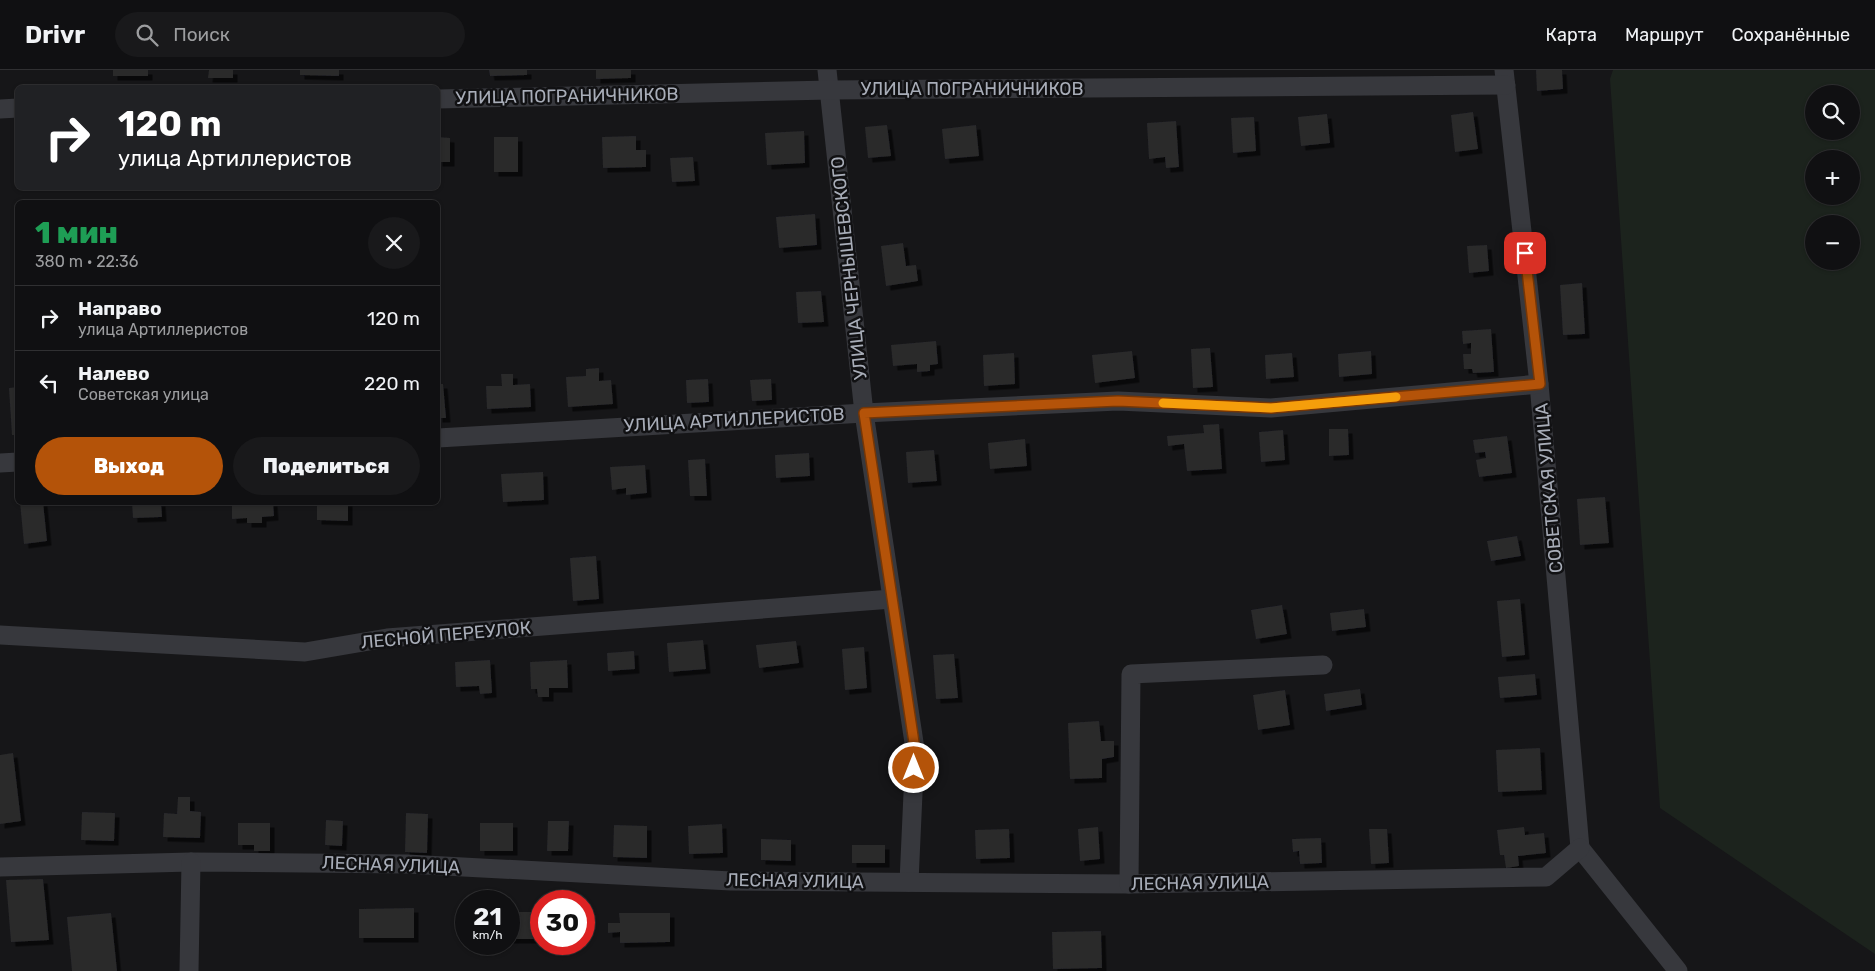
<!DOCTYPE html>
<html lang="ru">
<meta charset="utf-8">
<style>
body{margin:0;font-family:Rubik,sans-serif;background:#19191b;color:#f1f3f6;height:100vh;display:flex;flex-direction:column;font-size:19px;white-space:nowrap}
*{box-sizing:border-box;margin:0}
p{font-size:16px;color:#9c9d9f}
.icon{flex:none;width:28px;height:28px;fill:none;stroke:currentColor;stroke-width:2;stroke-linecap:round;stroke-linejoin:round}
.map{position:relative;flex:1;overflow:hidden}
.panel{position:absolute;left:15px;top:130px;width:425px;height:305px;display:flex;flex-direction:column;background:#101012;border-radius:8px;box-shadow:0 1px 4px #0004,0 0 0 1px #303032}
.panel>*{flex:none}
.top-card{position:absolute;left:15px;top:15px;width:425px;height:105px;border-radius:8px;box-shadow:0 1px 4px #0004,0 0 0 1px #303032;background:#202124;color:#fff;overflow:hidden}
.controls{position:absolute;left:1805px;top:15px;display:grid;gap:10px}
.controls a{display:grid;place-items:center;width:55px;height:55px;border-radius:50%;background:#101012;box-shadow:0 1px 4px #0004,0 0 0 1px #303032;font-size:25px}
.speed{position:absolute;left:455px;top:820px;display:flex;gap:10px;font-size:25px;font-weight:700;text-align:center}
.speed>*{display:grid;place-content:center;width:65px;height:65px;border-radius:50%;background:#101012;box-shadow:0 1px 4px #0004,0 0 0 1px #303032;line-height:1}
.speed small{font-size:12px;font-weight:400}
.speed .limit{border:8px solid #d22;background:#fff;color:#111}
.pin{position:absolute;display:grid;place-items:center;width:42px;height:42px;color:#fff;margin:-21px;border-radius:10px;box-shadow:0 2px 8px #0006}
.me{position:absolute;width:55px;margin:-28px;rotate:0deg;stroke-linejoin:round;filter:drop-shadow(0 0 4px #0008)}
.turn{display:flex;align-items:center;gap:18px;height:105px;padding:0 20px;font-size:22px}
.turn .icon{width:65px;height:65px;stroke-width:2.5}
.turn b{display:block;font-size:35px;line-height:42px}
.round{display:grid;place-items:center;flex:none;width:52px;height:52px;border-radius:26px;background:#19191b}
.summary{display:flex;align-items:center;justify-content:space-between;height:85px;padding:0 20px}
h1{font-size:30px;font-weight:800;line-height:38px;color:#1e9e55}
.button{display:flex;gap:10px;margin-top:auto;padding:10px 20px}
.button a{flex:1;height:58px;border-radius:30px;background:#b45309;color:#fff;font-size:20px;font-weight:800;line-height:58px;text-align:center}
.button a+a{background:#19191b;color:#f1f3f6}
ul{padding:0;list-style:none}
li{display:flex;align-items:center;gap:15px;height:65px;padding:0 20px;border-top:1px solid #303032}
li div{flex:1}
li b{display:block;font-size:19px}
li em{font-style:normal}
header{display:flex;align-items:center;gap:30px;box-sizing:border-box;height:70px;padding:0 25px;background:#101012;border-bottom:1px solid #303032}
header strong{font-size:24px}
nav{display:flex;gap:28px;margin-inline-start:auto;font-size:18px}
.search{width:350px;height:45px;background:#19191b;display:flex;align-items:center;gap:12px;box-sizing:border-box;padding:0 18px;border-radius:28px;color:#9c9d9f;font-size:19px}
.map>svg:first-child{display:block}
.green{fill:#1c231d;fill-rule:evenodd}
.building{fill:#29292c;filter:url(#shadow)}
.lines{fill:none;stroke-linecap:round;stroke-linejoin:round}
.minor{stroke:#37383d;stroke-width:19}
.route-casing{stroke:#753606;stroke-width:12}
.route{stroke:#b45309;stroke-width:9}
.slow{stroke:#f59e0b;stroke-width:9}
.labels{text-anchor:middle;stroke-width:5;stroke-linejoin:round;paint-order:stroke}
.street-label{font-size:18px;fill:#a8adb8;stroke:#111113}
</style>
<header>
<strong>Drivr</strong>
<div class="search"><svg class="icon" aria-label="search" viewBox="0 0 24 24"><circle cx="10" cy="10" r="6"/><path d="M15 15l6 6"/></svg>Поиск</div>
<nav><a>Карта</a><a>Маршрут</a><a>Сохранённые</a></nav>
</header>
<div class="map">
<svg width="1875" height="901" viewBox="0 0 1875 901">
<defs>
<filter id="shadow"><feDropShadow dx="4.5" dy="4.5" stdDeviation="0" flood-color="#0009"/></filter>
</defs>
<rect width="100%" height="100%" fill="#161618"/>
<path class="green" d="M1613,0H1875V884L1660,738L1610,9ZM1814,24H1851V61H1814ZM1814,89H1851V126H1814ZM1814,154H1851V191H1814Z"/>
<g class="building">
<rect x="113" y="0" width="35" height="6"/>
<path d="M209,0H233V8H208Z"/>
<path d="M300,0H339V6L300,5Z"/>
<path d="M489,0H527V5L490,6Z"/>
<path d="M596,0H631V8L596,9Z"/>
<path d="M1536,0H1562L1563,19L1537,21Z"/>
<path d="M1473,42L1478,79L1455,82L1451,45Z"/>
<path d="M1327,44L1330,73L1301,76L1298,47Z"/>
<path d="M1254,47L1256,81L1233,83L1231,48Z"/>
<path d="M1176,51L1179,97L1166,98L1165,87L1149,89L1147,53Z"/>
<path d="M887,55L891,86L868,88L865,57Z"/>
<path d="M976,55L979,86L945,89L942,59Z"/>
<path d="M804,61L805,93L767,95L765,63Z"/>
<path d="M636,66V80H646V97L603,98L602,67Z"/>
<path d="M438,67L450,68V92H438Z"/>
<rect x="494" y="67" width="24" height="35"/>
<path d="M693,87L695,111L672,112L670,88Z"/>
<path d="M815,144L817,175L779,178L776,147Z"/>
<path d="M903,173L906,196L916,195L918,211L886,216L881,176Z"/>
<path d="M1487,175L1489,201L1469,203L1467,176Z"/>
<path d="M1582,213L1585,264L1563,265L1560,215Z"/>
<path d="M821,221L824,252L798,253L796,222Z"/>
<path d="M1491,259L1494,302L1473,303L1472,299H1464L1463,284H1471V273L1463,274L1462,261Z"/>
<path d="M936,271L938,294L930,295V301L917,302V294L893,296L891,275Z"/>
<path d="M1210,278L1213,317L1193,318L1191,279Z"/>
<path d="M1132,281L1135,308L1095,313L1092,285Z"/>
<path d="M1371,281L1372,304L1339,307L1338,284Z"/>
<path d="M1014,283L1015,314L984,316L983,285Z"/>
<path d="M1292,283L1294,307L1266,309L1265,285Z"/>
<path d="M599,298V311L611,310L613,334L568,337L566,307L586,306V299Z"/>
<path d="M501,304H513V315L530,314L531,337L487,339L486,316H502Z"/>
<path d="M708,309L709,332L687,333L686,310Z"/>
<path d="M771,309L772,330L752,331L750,310Z"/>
<path d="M438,314H443L446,348H438Z"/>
<path d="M18,317V365H12L9,318Z"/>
<path d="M1219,354L1222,399L1187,401L1184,374L1168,376L1167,366L1204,363L1203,355Z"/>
<path d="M1329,359H1348L1349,385L1329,386Z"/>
<path d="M1283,360L1285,390L1261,392L1259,362Z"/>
<path d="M1507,366L1512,403L1479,407L1476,390L1486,388L1485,382L1475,383L1473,370Z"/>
<path d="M1025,369L1027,396L990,399L988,373Z"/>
<path d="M934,380L937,411L908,413L906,382Z"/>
<path d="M809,383L810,406L776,408L775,385Z"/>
<path d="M705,389L707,426H690L688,390Z"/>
<path d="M645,395L647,423L626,425V418L612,420L610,397Z"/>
<path d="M543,402L544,430L503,432L501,404Z"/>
<path d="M1605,427L1609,473L1580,475L1577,429Z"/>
<path d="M20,432H43L47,471L24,474Z"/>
<path d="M132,432H161L162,447L133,448Z"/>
<path d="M232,432H273L274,446L262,447V453H247V448L232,449Z"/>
<path d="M317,432H348V451L317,450Z"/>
<path d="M1517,466L1521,486L1491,491L1487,471Z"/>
<path d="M596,486L599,529L573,531L570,488Z"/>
<path d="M1520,529L1525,585L1502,587L1497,531Z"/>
<path d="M1282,535L1287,564L1256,569L1251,540Z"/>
<path d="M1364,539L1366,557L1332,561L1330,543Z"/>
<path d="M703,570L706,599L669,602L667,573Z"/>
<path d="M796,571L799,593L759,598L756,575Z"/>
<path d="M864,577L867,618L845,620L842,579Z"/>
<path d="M634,581L635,599L608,601L607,583Z"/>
<path d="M954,584L958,628L936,629L933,585Z"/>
<path d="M490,590L492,623L480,624L479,616L456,617L455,592Z"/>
<path d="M567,590L568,618H549V627H538L537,619H531L530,592Z"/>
<path d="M1535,604L1537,625L1500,628L1498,607Z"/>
<path d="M1360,619L1362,635L1326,641L1324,624Z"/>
<path d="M1285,620L1290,655L1258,660L1253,625Z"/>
<path d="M1099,651L1101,671H1114V687L1102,689V708L1070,709L1068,653Z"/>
<path d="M1540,678L1542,720L1498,722L1496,680Z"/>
<path d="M13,683L21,751L0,754V685Z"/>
<path d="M178,727H190V741L201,742L200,768L163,767L164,743L177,744Z"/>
<path d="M82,742L115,743L114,771L81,770Z"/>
<path d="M406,743L428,744L427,783L405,782Z"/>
<path d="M326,750L343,751L342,776L325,775Z"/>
<path d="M548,751H569L568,781H547Z"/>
<path d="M238,753H270V781H254V775H238Z"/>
<rect x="480" y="753" width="33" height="28"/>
<path d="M722,754L723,783L689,784L688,756Z"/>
<path d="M614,755L647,756V788L613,787Z"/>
<path d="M1098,757L1100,789L1080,791L1078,759Z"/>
<path d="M1524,757L1525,765L1544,763L1546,783L1518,786L1519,796L1506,798L1504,785H1500L1497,760Z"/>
<path d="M1009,759L1010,788L976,789L975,760Z"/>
<path d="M1369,759H1387L1389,793L1371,794Z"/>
<path d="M1321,768L1322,793L1300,794L1299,781L1293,782L1292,769Z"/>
<path d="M761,769L791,770V791L761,790Z"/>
<rect x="852" y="775" width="33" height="18"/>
<path d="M43,809L49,870L11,872L6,810Z"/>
<path d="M414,838V868H359V839Z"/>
<rect x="509" y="842" width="32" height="27"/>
<path d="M111,843L117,901H72L67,847Z"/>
<path d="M619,843H670V872L620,873V862L608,863V853H620Z"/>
<path d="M1101,861L1102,898L1053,899L1052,862Z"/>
</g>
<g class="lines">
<g class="minor">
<path d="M827,0L864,343L915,679L909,812"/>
<path d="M1504,0L1539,314L1580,778"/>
<path d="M438,29L830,20L1506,15"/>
<path d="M0,39L18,38"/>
<path d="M438,368L864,343L1118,331L1271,338L1539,314"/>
<path d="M0,393L18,392"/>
<path d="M0,565L305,582L387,568L892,529"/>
<path d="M1580,778L1678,901"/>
<path d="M0,797L191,792L407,794L731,811L1129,814L1546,807L1580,778"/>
<path d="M1129,814L1131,604L1323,595"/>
<path d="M189,901L191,792"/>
</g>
</g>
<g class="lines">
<g class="route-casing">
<path id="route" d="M914,698L915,679L864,343L1118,331L1271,338L1540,314L1525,183"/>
</g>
<use href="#route" class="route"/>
<path class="slow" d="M1163,333L1271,338L1396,327"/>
</g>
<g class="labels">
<g class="street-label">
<text x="972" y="25">УЛИЦА ПОГРАНИЧНИКОВ</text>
<text transform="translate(567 26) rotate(-1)" y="6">УЛИЦА ПОГРАНИЧНИКОВ</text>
<text transform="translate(849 198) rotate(-96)" y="6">УЛИЦА ЧЕРНЫШЕВСКОГО</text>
<text transform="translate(734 350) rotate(-3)" y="6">УЛИЦА АРТИЛЛЕРИСТОВ</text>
<text transform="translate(1549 418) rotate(-95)" y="6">СОВЕТСКАЯ УЛИЦА</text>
<text transform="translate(446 565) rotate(-5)" y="6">ЛЕСНОЙ ПЕРЕУЛОК</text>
<text transform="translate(391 795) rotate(2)" y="6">ЛЕСНАЯ УЛИЦА</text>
<text transform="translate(795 811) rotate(1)" y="6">ЛЕСНАЯ УЛИЦА</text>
<text transform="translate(1200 813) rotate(-1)" y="6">ЛЕСНАЯ УЛИЦА</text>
</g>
</g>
</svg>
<div class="controls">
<a><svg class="icon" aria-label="search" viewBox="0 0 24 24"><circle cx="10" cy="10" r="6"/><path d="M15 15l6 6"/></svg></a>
<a>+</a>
<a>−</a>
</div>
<div class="speed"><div>21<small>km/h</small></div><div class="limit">30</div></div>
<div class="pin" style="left:1525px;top:183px;background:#d93025"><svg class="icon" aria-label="arrive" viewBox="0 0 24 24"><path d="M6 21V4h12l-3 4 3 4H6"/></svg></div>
<svg class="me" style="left:914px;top:698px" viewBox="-20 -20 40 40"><circle r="17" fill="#b45309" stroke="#fff" stroke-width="3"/><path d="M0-11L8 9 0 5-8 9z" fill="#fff"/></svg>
<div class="top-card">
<div class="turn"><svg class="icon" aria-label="right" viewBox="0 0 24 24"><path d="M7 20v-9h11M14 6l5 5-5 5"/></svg><div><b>120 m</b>улица Артиллеристов</div></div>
</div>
<section class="panel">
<div class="summary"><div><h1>1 мин</h1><p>380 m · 22:36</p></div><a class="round"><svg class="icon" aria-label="close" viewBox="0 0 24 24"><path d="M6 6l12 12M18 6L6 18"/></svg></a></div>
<ul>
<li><svg class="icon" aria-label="right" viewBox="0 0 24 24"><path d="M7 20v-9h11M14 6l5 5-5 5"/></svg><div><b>Направо</b><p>улица Артиллеристов</p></div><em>120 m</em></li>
<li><svg class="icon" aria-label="left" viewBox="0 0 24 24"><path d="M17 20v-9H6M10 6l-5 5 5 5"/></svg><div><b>Налево</b><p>Советская улица</p></div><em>220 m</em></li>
</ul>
<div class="button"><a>Выход</a><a>Поделиться</a></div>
</section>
</div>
